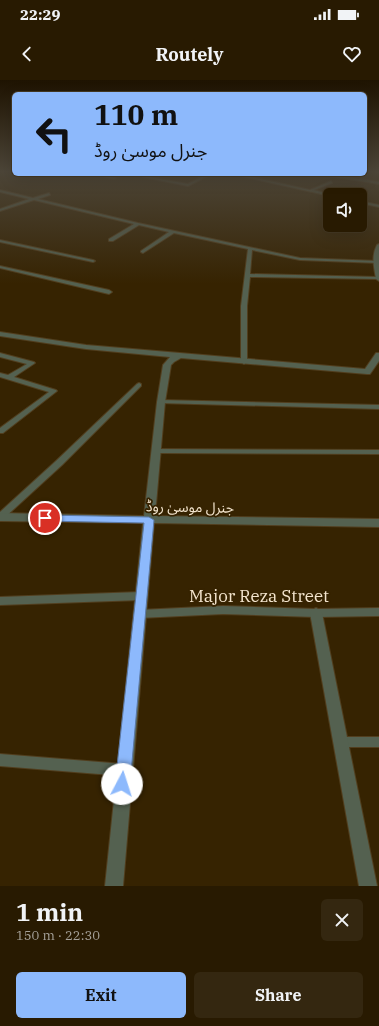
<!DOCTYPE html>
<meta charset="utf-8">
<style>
body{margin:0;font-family:"IBM Plex Serif","Noto Sans Arabic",serif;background:#342710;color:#f1f3f6;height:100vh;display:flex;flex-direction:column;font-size:15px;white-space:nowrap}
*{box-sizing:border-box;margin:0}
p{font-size:13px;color:#a5a199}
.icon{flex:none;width:22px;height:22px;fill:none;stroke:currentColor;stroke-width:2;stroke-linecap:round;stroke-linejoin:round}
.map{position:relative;height:806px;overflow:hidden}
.drawer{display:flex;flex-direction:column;background:#281a01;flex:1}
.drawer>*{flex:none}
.guide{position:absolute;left:12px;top:12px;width:355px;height:84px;border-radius:6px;box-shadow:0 4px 16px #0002,0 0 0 1px #443823;background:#8db9fc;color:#111;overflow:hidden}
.buttons{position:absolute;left:323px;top:108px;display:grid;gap:8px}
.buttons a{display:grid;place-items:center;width:44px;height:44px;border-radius:6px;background:#281a01;box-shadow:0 4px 16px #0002,0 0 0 1px #443823;font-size:20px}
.pin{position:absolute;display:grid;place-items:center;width:34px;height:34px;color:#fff;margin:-17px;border:2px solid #fff;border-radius:50%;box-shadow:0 1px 4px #0007}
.me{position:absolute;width:44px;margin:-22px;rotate:5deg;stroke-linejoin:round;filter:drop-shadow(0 0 3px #0008)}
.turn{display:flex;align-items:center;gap:14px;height:84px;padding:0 16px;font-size:18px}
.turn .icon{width:52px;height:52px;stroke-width:2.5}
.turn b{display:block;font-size:28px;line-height:34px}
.round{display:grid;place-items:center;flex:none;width:42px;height:42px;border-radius:6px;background:#342710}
.summary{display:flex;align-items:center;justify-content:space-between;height:68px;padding:0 16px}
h1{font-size:24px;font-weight:700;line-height:30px}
.primary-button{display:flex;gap:8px;margin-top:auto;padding:8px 16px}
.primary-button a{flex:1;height:46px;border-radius:6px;background:#8db9fc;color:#111;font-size:16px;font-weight:700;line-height:46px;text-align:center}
.primary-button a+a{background:#342710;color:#f1f3f6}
.status{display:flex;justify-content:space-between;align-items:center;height:28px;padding:0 20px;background:#281a01;direction:ltr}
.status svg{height:11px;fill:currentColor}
header{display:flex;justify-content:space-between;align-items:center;height:52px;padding:0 16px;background:#281a01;font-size:18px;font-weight:700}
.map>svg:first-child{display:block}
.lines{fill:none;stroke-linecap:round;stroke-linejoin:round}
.lane-casing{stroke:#513e1e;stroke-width:2}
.street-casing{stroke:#513e1e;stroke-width:2}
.lane{fill:#546150;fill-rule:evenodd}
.street{fill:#546150;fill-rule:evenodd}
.route{fill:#8db9fc;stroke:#5c78a4}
.labels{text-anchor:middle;stroke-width:3.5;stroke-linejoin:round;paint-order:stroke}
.street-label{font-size:14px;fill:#f4e5ce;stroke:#362301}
.near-street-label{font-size:17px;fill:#f4e5ce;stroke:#362301}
</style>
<div class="status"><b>22:29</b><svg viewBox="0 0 49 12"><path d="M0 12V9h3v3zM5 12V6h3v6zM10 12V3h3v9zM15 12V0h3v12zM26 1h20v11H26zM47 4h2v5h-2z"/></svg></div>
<header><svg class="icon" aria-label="back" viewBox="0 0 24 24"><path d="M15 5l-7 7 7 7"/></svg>Routely<svg class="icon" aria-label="heart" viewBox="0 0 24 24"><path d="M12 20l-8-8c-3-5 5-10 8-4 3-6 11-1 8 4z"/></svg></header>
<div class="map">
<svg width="379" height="806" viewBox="0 0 379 806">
<rect width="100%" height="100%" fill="#362301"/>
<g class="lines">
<g class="lane-casing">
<g id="lane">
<path d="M366,91H379V93Z"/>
<path d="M90,94H98L116,98L114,99Z"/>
<path d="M149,94H154L149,97L188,104L207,94H212L188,106L143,97Z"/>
<path d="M232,94H239L310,110L331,101L332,103L314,110L332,115L330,116Z"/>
<path d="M317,94H326L379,102V104Z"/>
<path d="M0,110L33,118L49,113L50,115L38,119L138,143L300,178L379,181V183L300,180L252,170L250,194L379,197V199L250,197L247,226V282L244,284L241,282V226L248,169L174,153L143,173L141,172V171L169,152L139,145L113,161H109V159L134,144L34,120L0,131V129L29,119L0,112Z"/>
<path d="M359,113L360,115H355Z"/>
<path d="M360,121L379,125V127L360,123Z"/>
<path d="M0,160L93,180L95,181L93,182L0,162Z"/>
<path d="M0,186L109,210L112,212L109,214L0,188Z"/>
<path d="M0,273L34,282L35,283L14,297L56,310L57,311L3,353H0V348L49,312L0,297V293L8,295L27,284L0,277Z"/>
<path d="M139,303L141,304V306L62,385L3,439L0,440V432L56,381L137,304Z"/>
<path d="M161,320L379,325V329L159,323L158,322Z"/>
<path d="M153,369L379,370V374L156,373H153L152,371Z"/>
<path d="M141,512L144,513L146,516L144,519L141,520L0,525V517Z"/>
<path d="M223,526L316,529L379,528V536L316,537L223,534L139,538L135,537L134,534L135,531L139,530Z"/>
<path d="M340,657H379V667H340L336,666L334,662L336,658Z"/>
<path d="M0,674L124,684L128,686L130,690L128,694L124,696L0,686Z"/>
</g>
</g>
<g class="street-casing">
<g id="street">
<path d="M379,164V201L376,199C374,187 371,176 377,165Z"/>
<path d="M0,252L86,265L365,289L376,273H379V281L370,294H367L181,278L174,282L171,285L165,322L155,436L379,439V447L154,443L123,806H105L143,443L0,441V433L144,436L157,322L163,285L170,277L86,269L0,256Z"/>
<path d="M316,528L320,530L322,533L377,806H359L310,533L312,530Z"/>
</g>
</g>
<use href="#lane" class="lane"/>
<use href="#street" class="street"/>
</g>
<linearGradient id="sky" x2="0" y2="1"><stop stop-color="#1e1301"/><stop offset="0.45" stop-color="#4c4538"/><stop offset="1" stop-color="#4c4538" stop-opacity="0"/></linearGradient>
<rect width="379" height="204" fill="url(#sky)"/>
<path class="route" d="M45,435L149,437L154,440L130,704L127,709L122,711L118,709L115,704L144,443L41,441L40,438Z"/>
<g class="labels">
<g class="street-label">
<text transform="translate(190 427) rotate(1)" y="5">جنرل موسیٰ روڈ</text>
</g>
<g class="near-street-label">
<text x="259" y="522">Major Reza Street</text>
</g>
</g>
</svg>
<div class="buttons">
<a><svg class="icon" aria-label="sound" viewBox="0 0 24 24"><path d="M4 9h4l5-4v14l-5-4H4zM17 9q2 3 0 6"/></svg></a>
</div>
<div class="pin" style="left:45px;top:438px;background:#d93025"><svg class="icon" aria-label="arrive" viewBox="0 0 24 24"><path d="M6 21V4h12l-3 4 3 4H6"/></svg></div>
<svg class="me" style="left:122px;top:704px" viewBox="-20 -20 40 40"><circle r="19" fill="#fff"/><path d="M0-13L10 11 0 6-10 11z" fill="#8db9fc"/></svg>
<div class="guide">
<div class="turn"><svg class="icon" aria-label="left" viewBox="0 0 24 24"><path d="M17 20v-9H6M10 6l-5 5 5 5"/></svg><div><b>110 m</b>جنرل موسیٰ روڈ</div></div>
</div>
</div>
<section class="drawer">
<div class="summary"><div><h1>1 min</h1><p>150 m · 22:30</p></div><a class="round"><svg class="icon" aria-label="close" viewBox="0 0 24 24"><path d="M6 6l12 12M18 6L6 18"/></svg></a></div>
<div class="primary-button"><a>Exit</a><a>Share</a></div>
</section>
